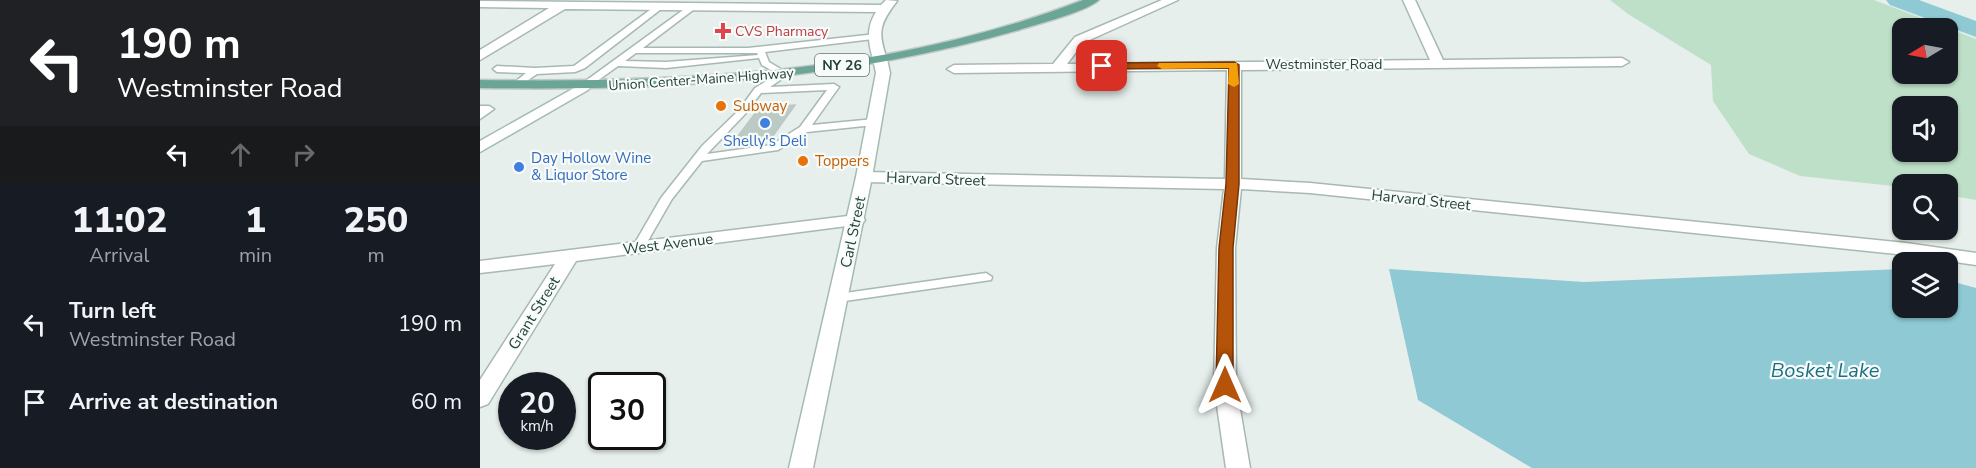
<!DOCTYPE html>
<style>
body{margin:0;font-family:"Nunito Sans",sans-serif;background:#242831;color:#f1f3f6;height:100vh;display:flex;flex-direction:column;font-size:22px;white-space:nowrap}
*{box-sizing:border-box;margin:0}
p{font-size:20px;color:#9ea1a6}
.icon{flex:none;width:33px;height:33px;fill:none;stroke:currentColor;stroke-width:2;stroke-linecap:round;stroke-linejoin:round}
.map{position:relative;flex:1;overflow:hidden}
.details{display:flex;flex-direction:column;background:#171b24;width:480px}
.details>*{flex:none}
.hud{background:#202124;color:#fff;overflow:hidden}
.needle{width:39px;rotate:260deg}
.controls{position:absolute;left:1412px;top:18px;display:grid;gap:12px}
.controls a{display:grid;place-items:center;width:66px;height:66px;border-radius:12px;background:#171b24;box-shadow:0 2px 4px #0004;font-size:30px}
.speed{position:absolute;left:18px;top:372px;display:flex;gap:12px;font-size:30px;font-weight:700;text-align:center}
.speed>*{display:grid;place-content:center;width:78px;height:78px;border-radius:50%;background:#171b24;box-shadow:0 2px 4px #0004;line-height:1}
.speed small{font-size:15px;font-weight:400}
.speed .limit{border:3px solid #111;border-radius:9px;background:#fff;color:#111}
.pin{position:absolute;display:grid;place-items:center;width:51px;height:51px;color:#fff;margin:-26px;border-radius:12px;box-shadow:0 3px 9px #0006}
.me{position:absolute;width:66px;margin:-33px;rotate:0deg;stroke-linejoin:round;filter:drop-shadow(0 0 4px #0008)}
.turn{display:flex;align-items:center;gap:21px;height:126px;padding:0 18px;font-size:27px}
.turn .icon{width:78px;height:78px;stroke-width:2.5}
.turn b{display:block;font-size:42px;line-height:51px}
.lanes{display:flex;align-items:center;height:57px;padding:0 18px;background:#0003;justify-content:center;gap:30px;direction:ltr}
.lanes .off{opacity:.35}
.eta{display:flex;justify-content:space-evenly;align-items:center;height:102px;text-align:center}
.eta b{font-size:36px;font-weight:800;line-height:42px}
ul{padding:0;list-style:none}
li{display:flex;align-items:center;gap:18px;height:78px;padding:0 18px}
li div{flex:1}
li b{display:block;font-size:22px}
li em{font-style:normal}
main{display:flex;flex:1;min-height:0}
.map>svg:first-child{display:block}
.green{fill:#bfe0c8;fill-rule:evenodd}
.water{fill:#8ec9d4}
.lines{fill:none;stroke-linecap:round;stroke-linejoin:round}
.river{fill:#8ec9d4;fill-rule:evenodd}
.building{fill:#bbcac4;stroke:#b8c9c2;stroke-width:1.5}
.lane-casing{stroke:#a8b8b2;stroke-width:3}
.street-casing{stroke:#a8b8b2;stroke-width:3}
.secondary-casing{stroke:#a4bbb3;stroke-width:3}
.primary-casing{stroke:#c2cac8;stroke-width:3}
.lane{fill:#fff;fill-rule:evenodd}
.street{fill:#fff;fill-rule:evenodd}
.secondary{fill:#fff;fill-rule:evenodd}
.primary{fill:#6aa596;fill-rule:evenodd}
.route{fill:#b45309;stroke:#753606;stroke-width:1.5}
.slow{fill:#f59e0b}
.health-dot{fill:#e0444e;stroke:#f7fbf9;stroke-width:2}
.food-dot{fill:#e8710a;stroke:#f7fbf9;stroke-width:2}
.shop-dot{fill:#3f7fe0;stroke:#f7fbf9;stroke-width:2}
.labels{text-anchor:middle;stroke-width:4.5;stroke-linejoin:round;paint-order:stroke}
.far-health-label{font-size:14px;fill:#be3a42;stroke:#f7fbf9;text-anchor:start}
.far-street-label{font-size:14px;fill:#24423a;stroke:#f7fbf9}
.shield{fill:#f7fbf9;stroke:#637a73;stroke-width:1.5}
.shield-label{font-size:14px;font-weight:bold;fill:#24423a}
.food-label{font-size:15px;fill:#c56008;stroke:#f7fbf9;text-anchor:start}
.shop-label{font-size:15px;fill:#366cbe;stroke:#f7fbf9}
.street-label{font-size:15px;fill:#24423a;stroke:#f7fbf9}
.near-water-label{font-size:20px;font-style:italic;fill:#1c6f80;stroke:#f7fbf9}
</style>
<main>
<section class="details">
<div class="hud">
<div class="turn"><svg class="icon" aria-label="left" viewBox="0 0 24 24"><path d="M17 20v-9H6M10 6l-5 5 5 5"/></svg><div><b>190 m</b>Westminster Road</div></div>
<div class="lanes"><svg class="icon" aria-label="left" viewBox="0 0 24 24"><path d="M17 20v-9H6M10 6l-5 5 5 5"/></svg><svg class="icon off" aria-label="ahead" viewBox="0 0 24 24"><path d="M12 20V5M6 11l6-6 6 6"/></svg><svg class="icon off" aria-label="right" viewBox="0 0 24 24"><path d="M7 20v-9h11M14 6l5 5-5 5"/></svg></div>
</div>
<div class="eta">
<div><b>11:02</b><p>Arrival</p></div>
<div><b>1</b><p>min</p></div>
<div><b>250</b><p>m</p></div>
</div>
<ul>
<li><svg class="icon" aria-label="left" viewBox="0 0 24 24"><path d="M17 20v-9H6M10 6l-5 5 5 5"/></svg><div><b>Turn left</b><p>Westminster Road</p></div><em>190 m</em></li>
<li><svg class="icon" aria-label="arrive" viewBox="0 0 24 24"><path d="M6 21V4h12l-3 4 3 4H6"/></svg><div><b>Arrive at destination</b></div><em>60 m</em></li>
</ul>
</section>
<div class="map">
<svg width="1496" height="468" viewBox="0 0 1496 468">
<rect width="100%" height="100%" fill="#e6efeb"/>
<path class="green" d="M1130,0H1394L1496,39V200L1467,195V184H1422V187L1320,176L1269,154L1233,101L1231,65L1148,14ZM1422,28H1467V74H1422ZM1422,106H1467V152H1422Z"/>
<path class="water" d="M1422,269V308H1467V280L1496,288V468H1052L938,400L909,269L1104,282Z"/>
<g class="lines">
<path class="river" d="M1406,0H1439L1496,21V37L1410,5Z"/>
</g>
<path class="building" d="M315,105L290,140H255L280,107Z"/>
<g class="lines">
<g class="lane-casing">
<g id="lane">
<path d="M178,4L185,6L105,68L95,72L57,74L36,88L31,85L46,73L17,72L13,69L17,66L55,68L94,66Z"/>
<path d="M210,5L217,7L163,48H268L396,34V38L393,39L285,52L289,62L309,74L290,87L354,84L359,87L332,125L394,119L399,122L394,125L327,132L298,150L222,161L192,199L162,251L158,252L152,248L181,198L222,146L259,110L275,88L298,74L282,65L279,58L186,68L138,66L106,89H100V85ZM156,53H277L278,55L186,62L145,61ZM347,90L320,127L291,145L227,154L265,114L281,93Z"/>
<path d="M0,106H9L14,109L0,119Z"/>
<path d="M506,273L512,277L511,280L358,302L353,301L351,298L353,295L358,294Z"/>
</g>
</g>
<g class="street-casing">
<g id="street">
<path d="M406,0L417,1C400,23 397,32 407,59L400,63L393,59C388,42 386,28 396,12L85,9L0,60V50L69,8L0,7V1L401,5Z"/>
<path d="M682,0H698L603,43L587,64L950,60L923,0H935L963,60L1142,58L1149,62L1142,66L761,70V179L830,183L1426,243L1496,253V265L1426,255L830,193L761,189L755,248L756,385L770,468H746L734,385L737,248L744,189L384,182L376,177L384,172L745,179L747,70L474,73L467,69L474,65L573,64L595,37Z"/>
<path d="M376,215L382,216L385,220L382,224L96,261L8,404L0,407V380L75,264L0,273V261Z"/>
</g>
</g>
<g class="secondary-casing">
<g id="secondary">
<path d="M400,55L407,59L410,73L392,177L333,468H309L376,177L396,73L393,59Z"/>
<path d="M103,83L108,84L110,87L108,90L0,152V141Z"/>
</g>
</g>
<g class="primary-casing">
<path id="primary" d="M603,0H619C606,12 557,24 539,30C363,81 182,91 0,88V80C202,83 412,74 603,0Z"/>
</g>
<use href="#lane" class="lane"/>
<use href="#street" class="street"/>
<use href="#secondary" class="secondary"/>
<use href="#primary" class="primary"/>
</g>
<path class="route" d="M754,62L759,65V184L753,248V385L751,390L745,392L739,390L736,385L739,248L746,184L749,68L622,69L617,66L622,63Z"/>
<path class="slow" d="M679,63H757L759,84L754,87L748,84L749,68L682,69L677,66Z"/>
<path class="health-dot" d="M240 22h6v6h6v6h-6v6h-6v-6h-6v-6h6z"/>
<g class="food-dot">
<circle cx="241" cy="106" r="6"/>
<circle cx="323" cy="161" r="6"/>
</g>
<g class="shop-dot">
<circle cx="285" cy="123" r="6"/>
<circle cx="39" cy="167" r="6"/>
</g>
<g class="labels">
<g class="far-health-label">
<text x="255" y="36">CVS Pharmacy</text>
</g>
<g class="far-street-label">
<text x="844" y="69">Westminster Road</text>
<text transform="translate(221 79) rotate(-4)" y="5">Union Center-Maine Highway</text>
</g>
<rect class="shield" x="335" y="54" width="54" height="22" rx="4.5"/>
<g class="shield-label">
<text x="362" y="70">NY 26</text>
</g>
<g class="food-label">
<text x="253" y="111">Subway</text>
<text x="335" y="166">Toppers</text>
</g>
<g class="shop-label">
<text x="285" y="146">Shelly's Deli</text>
<text x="51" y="163" text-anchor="start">Day Hollow Wine<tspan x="51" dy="17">&amp; Liquor Store</tspan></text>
</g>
<g class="street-label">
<text transform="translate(456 179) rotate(2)" y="5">Harvard Street</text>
<text transform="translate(941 200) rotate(6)" y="5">Harvard Street</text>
<text transform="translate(373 232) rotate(-78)" y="5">Carl Street</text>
<text transform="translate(188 244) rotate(-7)" y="5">West Avenue</text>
<text transform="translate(54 313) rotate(-58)" y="5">Grant Street</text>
</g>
<g class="near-water-label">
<text x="1345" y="377">Bosket Lake</text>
</g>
</g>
</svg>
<div class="controls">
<a><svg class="needle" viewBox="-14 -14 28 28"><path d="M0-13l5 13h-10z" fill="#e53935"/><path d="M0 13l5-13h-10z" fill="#9ea1a6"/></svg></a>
<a><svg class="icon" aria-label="sound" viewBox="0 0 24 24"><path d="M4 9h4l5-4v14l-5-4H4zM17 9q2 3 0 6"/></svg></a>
<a><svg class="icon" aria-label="search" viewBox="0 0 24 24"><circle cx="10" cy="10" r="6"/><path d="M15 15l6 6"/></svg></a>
<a><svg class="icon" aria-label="layers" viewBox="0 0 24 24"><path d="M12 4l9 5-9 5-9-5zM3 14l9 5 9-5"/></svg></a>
</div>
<div class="speed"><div>20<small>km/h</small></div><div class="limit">30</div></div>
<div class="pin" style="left:622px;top:66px;background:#d93025"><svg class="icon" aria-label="arrive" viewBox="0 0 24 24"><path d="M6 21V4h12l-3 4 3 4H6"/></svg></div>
<svg class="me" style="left:745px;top:385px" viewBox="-20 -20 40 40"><path d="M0-17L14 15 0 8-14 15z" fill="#b45309" stroke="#fff" stroke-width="4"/></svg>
</div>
</main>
